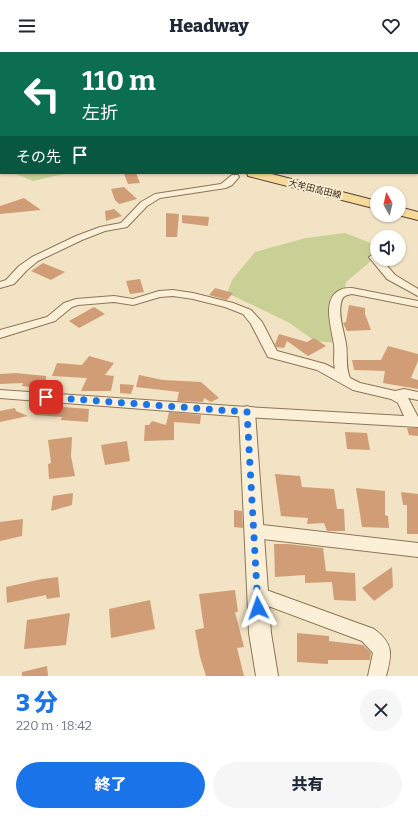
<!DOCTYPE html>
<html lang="ja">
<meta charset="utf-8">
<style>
body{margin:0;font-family:Bitter,"Noto Sans JP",serif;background:#f6f6f7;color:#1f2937;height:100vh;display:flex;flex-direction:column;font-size:15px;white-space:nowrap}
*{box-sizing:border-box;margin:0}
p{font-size:13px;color:#747a83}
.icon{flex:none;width:22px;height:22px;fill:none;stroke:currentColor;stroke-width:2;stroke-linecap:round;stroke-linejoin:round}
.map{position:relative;height:624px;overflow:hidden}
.panel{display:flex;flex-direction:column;background:#fff;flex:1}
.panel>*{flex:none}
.hud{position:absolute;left:0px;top:0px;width:418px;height:122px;box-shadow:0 1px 3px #0004;background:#0b6e4f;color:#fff;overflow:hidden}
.needle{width:26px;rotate:352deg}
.fabs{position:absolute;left:370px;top:134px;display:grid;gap:8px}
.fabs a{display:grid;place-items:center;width:36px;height:36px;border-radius:50%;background:#fff;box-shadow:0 1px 3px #0004;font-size:20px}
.pin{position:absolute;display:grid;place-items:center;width:34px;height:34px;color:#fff;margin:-17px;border-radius:8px;box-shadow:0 2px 6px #0006}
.me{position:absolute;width:44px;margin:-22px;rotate:356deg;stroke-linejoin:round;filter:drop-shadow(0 0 3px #0008)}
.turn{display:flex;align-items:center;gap:14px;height:84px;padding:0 16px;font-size:18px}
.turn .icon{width:52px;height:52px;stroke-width:2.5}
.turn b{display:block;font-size:28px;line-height:34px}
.then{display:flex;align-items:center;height:38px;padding:0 16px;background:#0003;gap:8px;font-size:15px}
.round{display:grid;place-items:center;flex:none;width:42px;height:42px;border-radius:21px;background:#f6f6f7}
.headline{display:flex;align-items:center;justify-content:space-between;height:68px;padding:0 16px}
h1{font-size:24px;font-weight:800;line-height:30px;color:#1a73e8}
.button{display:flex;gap:8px;margin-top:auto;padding:8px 16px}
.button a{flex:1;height:46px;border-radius:24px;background:#1a73e8;color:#fff;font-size:16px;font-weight:800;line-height:46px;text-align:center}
.button a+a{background:#f6f6f7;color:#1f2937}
header{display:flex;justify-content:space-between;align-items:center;height:52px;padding:0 16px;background:#fff;font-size:18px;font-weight:800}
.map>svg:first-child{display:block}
.green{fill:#c9d096}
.building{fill:#d19d77}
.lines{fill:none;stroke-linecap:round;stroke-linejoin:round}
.minor-casing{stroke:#8c7558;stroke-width:2}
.tertiary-casing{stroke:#8c7558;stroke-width:2}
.primary-casing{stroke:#5a422d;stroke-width:2}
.minor{fill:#fbf0d7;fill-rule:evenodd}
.tertiary{fill:#fbf0d7;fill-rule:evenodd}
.primary{fill:#f6da99;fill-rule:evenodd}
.route{stroke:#1a73e8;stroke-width:7;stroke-dasharray:0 12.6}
.labels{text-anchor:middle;stroke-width:4;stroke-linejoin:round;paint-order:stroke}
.far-street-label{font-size:9px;fill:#3b2c1d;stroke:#f8edd3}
</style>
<header><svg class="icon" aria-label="menu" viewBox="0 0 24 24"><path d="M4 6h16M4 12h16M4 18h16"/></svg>Headway<svg class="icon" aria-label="heart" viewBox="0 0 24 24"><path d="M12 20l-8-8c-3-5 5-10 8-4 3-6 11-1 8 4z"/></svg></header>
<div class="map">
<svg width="418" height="624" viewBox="0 0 418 624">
<rect width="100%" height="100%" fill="#f1e3c3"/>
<g class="green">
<path d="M13,121H68L33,129Z"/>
<path d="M345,181L373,192L371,209L346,230L339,269V291L315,289L288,270L227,241L232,228L255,200L306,186Z"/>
</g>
<g class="building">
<path d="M136,121L140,131L128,132L124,122Z"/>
<path d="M124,135L137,147L119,152L115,148L111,137Z"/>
<path d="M24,146L41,158L0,162V154Z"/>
<path d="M114,157L122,164L106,169L105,159Z"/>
<path d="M166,161L179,162L177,185H166Z"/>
<path d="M182,163L209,165L208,174L182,171Z"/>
<path d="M43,211L65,220L51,228L31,219Z"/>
<path d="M140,227L144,240L130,242L126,229Z"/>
<path d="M215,236L233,241L227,248L209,243Z"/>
<path d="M349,253L365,256V262L371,278L347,279L343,271L346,270Z"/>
<path d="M94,255L105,262L79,276L69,269Z"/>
<path d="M279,282L307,290L314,286L326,294L308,304L287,289L284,296L276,295L275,292Z"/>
<path d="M388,294L418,302V309L411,326L418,328V337L383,331L385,319L354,318L352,308H381Z"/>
<path d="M89,304L114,311L105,323L114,324L111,339H81L87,326L52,324L57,311L82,313Z"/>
<path d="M16,321L46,324V330H42L39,336L22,334L23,331L0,332V322Z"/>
<path d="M139,323L163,328L201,330L219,346L211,350L204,346L203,350L177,349L179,340L136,335Z"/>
<path d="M120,332L134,333L131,342L120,341Z"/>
<path d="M38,353L89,357L88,370L61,368L62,365L34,363Z"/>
<path d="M15,356L16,359L28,364L0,370V359Z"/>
<path d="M169,360L201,363L200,372L174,370V388L144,389L145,373H149L152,369L166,373Z"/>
<path d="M407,376H418V384L409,383Z"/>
<path d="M345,380L367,381L370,398L347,397Z"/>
<path d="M72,385L71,404L75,424L49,427L48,412L51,411L48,388Z"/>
<path d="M127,389L130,409L105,413L101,393Z"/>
<path d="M275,422L300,424L302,435L334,437L337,457H344L345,479H327L324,471L307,472L308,466L281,464Z"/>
<path d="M356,436L385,439V463L388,464L389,476L362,475Z"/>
<path d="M401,440L418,442V482H407V453H403Z"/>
<path d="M73,441L72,453L51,459L53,444Z"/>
<path d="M234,458L242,459L243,476L234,475Z"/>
<path d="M23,467L22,484L0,489V470Z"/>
<path d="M274,492H288L323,496L326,519L355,521L356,549L334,548L332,530L305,531V523L275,525Z"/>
<path d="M392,515L393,535L374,549L362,536Z"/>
<path d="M58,525L60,545L47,547L46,543L7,551L6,535L42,527Z"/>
<path d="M235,538L238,560H235L244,595L237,596L244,624H206L200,605L195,578L204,576L199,542Z"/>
<path d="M150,548L155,577L111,586L109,557Z"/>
<path d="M70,561L66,593L24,597L27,568Z"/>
<path d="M297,581L329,584V589L363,593L371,601L370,608H328V612L297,610Z"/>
<path d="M47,614L48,624H22V620Z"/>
</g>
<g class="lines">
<g class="minor-casing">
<g id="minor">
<rect x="79" y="0" width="6" height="1"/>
<path d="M314,0H320L321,1H315Z"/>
<path d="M232,123H238L239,125L232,133L226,136L160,146L147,154L127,175L105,179L82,188L38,209L27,218L14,232L0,236V230L6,228L19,214L32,205L76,184L100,175L121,171L141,150L155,142L221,132Z"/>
<path d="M374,202L377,203V207H381L395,223L418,237V244L387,227L369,205Z"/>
<path d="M352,236L418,249V255L352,242C346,243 342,244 341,251C338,264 344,279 346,292C348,304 345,314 350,326L360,331L395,339L404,337L418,340V348L408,346L418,365V375L247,365L0,346V338L247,355L404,364L398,351L391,347L353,338L317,318L268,305L251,272L243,262L225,255L193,247L173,244L160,245L133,253L114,250L78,253L72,255L55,269L0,286V278L47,265L64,251L76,247L114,244L133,247L159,239L173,238L193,241L233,251L251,258L262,270L277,299L325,312L335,317C333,309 335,301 334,293C332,277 321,247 340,238C343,236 348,236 352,236Z"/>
<path d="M254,472L418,491V505L254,486L249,484L246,479L249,474Z"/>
<path d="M258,535L374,577C394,592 392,602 386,624H368L373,601L362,589L252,548L250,543L252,538Z"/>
</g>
</g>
<g class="tertiary-casing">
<path id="tertiary" d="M247,354L253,356L255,360L271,581L278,624H256L249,581L239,360L241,356Z"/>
</g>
<g class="primary-casing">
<g id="primary">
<path d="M194,0H206L193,1Z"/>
<path d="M263,0H275L276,1H264Z"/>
<rect x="417" y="8" width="1" height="7"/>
<path d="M247,121H268L377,149V157L248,124Z"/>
<path d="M399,155L418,160V168L398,163H399Z"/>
</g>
</g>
<use href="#minor" class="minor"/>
<use href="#tertiary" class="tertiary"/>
<use href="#primary" class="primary"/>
</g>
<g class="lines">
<path class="route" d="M46,345L247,360L258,556"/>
</g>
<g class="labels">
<g class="far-street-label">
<text transform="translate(315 137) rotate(14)" y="3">大牟田高田線</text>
</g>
</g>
</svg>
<div class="fabs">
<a><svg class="needle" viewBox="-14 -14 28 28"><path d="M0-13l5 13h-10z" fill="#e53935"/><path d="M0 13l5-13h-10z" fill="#747a83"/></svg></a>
<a><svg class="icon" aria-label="sound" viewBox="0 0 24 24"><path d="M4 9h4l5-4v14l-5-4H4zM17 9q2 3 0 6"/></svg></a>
</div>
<div class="pin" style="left:46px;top:345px;background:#d93025"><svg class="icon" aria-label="arrive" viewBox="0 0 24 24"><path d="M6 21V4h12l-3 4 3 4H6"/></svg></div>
<svg class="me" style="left:258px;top:556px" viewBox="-20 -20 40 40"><path d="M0-17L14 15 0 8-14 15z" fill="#1a73e8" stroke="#fff" stroke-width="4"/></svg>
<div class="hud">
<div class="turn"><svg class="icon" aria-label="left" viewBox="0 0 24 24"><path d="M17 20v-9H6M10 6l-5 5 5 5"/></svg><div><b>110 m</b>左折</div></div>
<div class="then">その先<svg class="icon" aria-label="arrive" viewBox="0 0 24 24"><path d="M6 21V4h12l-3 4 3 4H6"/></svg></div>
</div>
</div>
<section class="panel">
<div class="headline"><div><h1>3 分</h1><p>220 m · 18:42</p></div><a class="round"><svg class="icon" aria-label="close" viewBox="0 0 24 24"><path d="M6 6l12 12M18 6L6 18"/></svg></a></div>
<div class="button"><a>終了</a><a>共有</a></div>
</section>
